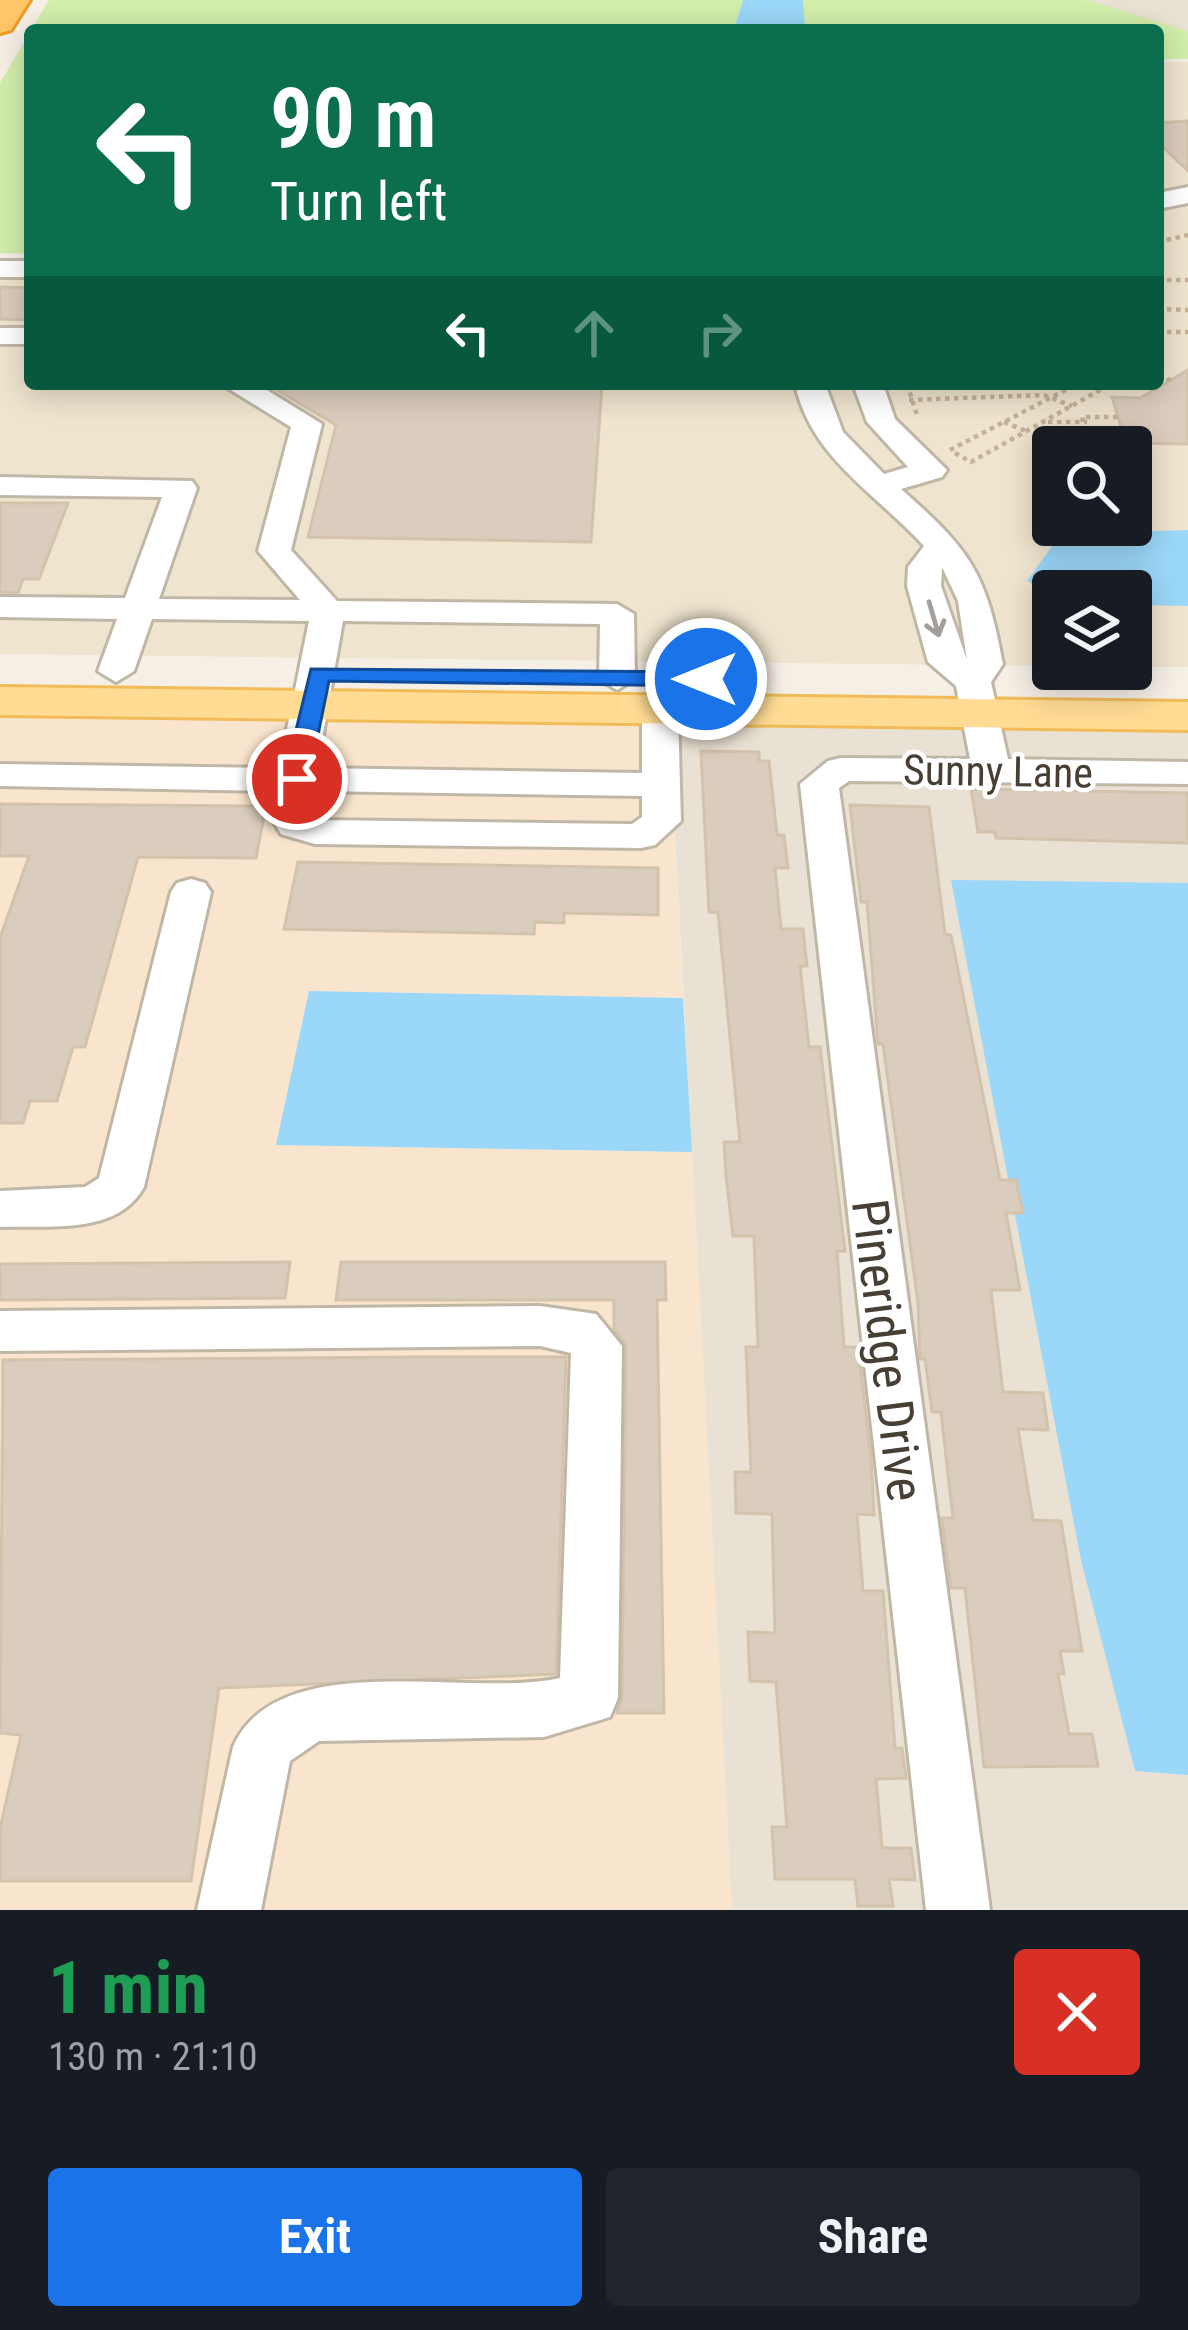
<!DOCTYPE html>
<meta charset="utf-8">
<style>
body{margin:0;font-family:"Roboto Condensed",sans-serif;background:#20242c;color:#f1f3f6;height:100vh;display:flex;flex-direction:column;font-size:45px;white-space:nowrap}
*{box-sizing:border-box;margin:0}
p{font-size:39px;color:#9ea1a6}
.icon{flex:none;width:66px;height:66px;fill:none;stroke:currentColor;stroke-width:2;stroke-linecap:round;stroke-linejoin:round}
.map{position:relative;height:1910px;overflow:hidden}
.sheet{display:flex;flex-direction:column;background:#171b24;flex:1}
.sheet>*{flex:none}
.guide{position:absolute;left:24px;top:24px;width:1140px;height:366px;border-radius:12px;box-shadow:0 6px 30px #0003;background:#0b6e4f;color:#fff;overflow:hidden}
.buttons{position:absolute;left:1032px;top:426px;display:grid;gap:24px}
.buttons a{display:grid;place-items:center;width:120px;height:120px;border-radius:12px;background:#171b24;box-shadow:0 6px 30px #0003;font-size:60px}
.pin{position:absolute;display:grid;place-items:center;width:102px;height:102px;color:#fff;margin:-51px;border:6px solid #fff;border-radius:50%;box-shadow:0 3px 12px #0007}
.me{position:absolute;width:132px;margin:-66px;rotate:270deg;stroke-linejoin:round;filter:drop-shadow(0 0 9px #0008)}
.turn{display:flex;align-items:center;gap:42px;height:252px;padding:0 48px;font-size:54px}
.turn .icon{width:156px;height:156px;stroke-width:2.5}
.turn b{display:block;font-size:84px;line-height:102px}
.lanes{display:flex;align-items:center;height:114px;padding:0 48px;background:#0003;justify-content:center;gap:60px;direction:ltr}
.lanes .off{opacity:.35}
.round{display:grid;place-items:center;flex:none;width:126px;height:126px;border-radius:12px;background:#20242c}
.summary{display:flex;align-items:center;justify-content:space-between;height:204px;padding:0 48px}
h1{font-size:72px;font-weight:700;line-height:90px;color:#1e9e55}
.cta{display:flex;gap:24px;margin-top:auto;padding:24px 48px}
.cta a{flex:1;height:138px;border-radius:12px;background:#1a73e8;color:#fff;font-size:48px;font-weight:700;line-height:138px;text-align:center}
.cta a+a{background:#20242c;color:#f1f3f6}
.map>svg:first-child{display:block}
.residential{fill:#e9e1d3}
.commercial{fill:#f9e5ce}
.education{fill:#efe4ce;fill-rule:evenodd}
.green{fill:#d2eeaa}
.water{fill:#9bd7f8}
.building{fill:#dbcdbd;stroke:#d3c2ac;stroke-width:3}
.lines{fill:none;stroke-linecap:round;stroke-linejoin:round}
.minor-casing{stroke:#c1b7a7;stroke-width:6}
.major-casing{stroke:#f1bb58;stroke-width:6}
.highway-casing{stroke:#ee9b26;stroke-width:6}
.path{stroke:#c5b297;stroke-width:4.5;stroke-dasharray:4.5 4.5;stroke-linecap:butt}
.minor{fill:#fff;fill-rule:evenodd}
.major{fill:#ffdb94;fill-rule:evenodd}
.highway{fill:#ffc566;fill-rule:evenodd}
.oneway{stroke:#a49f9a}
.route{fill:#1a73e8;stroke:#114b97;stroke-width:3}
.labels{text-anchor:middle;stroke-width:9;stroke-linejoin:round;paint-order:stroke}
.street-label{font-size:42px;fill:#483f34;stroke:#fff}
.near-street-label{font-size:51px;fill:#483f34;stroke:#fff}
</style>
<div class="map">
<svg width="1188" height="1910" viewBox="0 0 1188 1910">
<rect width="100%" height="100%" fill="#f5efe6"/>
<g class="residential">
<path d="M1087,0H1188V31L1123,15Z"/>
<path d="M669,720L966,724L973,759L826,761L801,778L800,797L931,1910H732Z"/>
<path d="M997,724L1188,726V762L1005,759Z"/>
<path d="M845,780L1188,784V883L951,881L1135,1771L1188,1775V1910H984L836,784Z"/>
</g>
<path class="commercial" d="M0,711L669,720L683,998L309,991L277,1145L692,1152L732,1910H0Z"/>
<path class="education" d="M1158,62H1188V667H1131V591H1053V666L0,654V258H30V384H1158ZM1053,447H1131V525H1053Z"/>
<g class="green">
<path d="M49,0H743L734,28H804L803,0H1087L1188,31V59H1158V30H31Z"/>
<path d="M30,32V254L0,253V83Z"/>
</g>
<g class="water">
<path d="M743,0H803L805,28L734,29Z"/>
<path d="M1188,530V606L1131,605V591H1053V596L1027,581L1061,534Z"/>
<path d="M951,880L1188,883V1775L1135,1771L1081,1560Z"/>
<path d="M309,991L683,998L692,1152L276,1145Z"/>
</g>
<g class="building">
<path d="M1188,121V171L1158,142V123Z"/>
<path d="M0,287L30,288V320L0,319Z"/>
<path d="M1188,370V444L1126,443L1112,397L1140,398Z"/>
<path d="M267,384H602L591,542L308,537L336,425Z"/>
<path d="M0,503H68L39,579H23L18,593L0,592Z"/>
<path d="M701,751L759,752V761H769L777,835H784L788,868H775L781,929H803L807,966H800L809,1047H820L845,1251H837L844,1347H858L871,1458L874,1515L857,1514L863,1591H883L895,1748H902L906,1778L876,1779L882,1848H911L915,1880L889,1879L893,1906H858L855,1879H775L772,1827H787L776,1682L750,1681L748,1632L775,1633L772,1514L736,1513L735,1472H751L746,1347H758L754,1236H733L726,1175L724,1142H740L718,912H709Z"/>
<path d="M971,789L1188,793V843L996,838L995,832H978Z"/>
<path d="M0,804L266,806L256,858L138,857L85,1047H73L57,1101H30L23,1123H0V938L29,856H0Z"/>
<path d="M850,805L929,807L945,934L951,935L1000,1180H1016L1023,1213H1006L1020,1290H991L1003,1392L1043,1393L1048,1430L1018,1429L1033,1520L1061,1521L1082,1651H1060L1064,1674H1058L1069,1734H1092L1098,1766L984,1767L965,1588H951L942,1518H953L941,1412H932L925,1359H920L918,1303L883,1044H878L867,902H861Z"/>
<path d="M298,862L658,868V915L564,913V923L535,922L534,934L284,929Z"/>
<path d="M290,1262L285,1298L0,1300V1264Z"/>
<path d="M341,1262H665L666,1300H657L664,1713H617L622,1698L626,1346L614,1329V1300H336Z"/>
<path d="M412,1357H566L556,1674L219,1688L191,1881H0V1829L21,1735L0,1733L3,1360Z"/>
</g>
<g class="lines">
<g class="minor-casing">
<g id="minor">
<path d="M1188,187V203L1158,209V193Z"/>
<rect x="0" y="261" width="30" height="16"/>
<rect x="0" y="328" width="30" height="16"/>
<path d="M221,384H257L322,424L291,550L337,601L617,604L634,614L635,679L617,690L599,679L600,624L343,621L317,768L642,773V710L660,699L678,710L681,821L655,845L641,848L315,844L281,834L270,816L275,791L0,786V764L279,768L309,621L152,619L134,671L116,682L98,671L117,619L0,617V597L125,598L162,497L0,495V477L192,481L197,488L159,599L300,600L258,551L291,427ZM313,791L642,796V817L632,824L319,820L308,816Z"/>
<path d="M795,384H825L843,432L884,474L908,467L867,422L853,384H883L895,419L947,470L942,477L901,489C971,551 986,572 1003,664L991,682L1008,759L1188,762V784L849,781L839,788L990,1910H926L800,784L828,761L841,758L970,759L956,686L928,662L907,586L908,567L924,546C876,493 811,458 795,384ZM942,567L958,601L967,660L941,586Z"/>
<path d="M191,879L205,883L211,892L144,1187C117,1236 48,1225 0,1227V1191L85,1187L99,1178L171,892L177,883Z"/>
<path d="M540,1306L596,1314L622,1346L618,1698L610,1717L544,1737L319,1741L290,1761L261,1910H197L233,1747C278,1644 470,1699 560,1678L571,1353L540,1346L0,1351V1311Z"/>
</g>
</g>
<g class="major-casing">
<path id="major" d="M0,687L1188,702V730L0,715Z"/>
</g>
<g class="highway-casing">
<path id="highway" d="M0,0H30L11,30L0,33Z"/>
</g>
<g class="path">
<path d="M1158,242L1188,235"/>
<path d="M1158,280H1188"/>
<path d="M1158,309L1188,310"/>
<path d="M1158,332H1188"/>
<path d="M1158,339L1161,347"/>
<path d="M1158,383L1174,378"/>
<path d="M907,384L917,415"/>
<path d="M1084,384L1100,390"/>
<path d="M911,387L1028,384"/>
<path d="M909,400L1044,395L1072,406"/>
<path d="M1004,422L1026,431"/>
<path d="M1048,422H1087"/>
<path d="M1083,422L1082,417H1118"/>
<path d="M950,450L1077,384"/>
<path d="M955,453L971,462L1109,385L1133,384"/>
</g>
<use href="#minor" class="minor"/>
<use href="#major" class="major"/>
<use href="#highway" class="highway"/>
</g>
<defs><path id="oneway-shaft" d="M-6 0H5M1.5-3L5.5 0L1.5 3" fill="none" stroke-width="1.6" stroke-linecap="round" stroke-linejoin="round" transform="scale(3)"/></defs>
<use class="oneway" href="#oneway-shaft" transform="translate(934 619) rotate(74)"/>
<path class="route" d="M311,669L706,672L718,679L706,686L329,681L309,779L297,787L284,779Z"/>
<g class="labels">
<g class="street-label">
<text transform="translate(998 771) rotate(1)" y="15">Sunny Lane</text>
</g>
<g class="near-street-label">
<text transform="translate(888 1350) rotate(83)" y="18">Pineridge Drive</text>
</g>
</g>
</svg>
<div class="buttons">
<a><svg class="icon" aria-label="search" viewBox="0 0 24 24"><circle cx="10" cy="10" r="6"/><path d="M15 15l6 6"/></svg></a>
<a><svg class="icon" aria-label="layers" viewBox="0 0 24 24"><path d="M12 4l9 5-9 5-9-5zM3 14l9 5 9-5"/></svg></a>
</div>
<div class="pin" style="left:297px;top:779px;background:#d93025"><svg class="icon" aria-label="arrive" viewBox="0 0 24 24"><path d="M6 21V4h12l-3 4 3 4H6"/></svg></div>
<svg class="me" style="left:706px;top:679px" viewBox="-20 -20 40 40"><circle r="17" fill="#1a73e8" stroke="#fff" stroke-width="3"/><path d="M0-11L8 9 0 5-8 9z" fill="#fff"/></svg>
<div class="guide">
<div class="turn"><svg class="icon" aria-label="left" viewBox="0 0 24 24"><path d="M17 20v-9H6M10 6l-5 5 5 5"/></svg><div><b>90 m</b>Turn left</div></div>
<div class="lanes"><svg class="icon" aria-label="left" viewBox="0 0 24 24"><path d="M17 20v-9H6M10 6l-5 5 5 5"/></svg><svg class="icon off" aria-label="ahead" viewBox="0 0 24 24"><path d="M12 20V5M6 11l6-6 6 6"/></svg><svg class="icon off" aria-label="right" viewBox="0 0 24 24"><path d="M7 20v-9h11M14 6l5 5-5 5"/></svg></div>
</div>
</div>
<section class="sheet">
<div class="summary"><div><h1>1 min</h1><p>130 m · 21:10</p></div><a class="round" style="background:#d93025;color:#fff"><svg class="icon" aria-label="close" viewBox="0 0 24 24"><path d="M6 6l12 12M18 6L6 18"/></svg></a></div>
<div class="cta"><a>Exit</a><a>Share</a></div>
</section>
